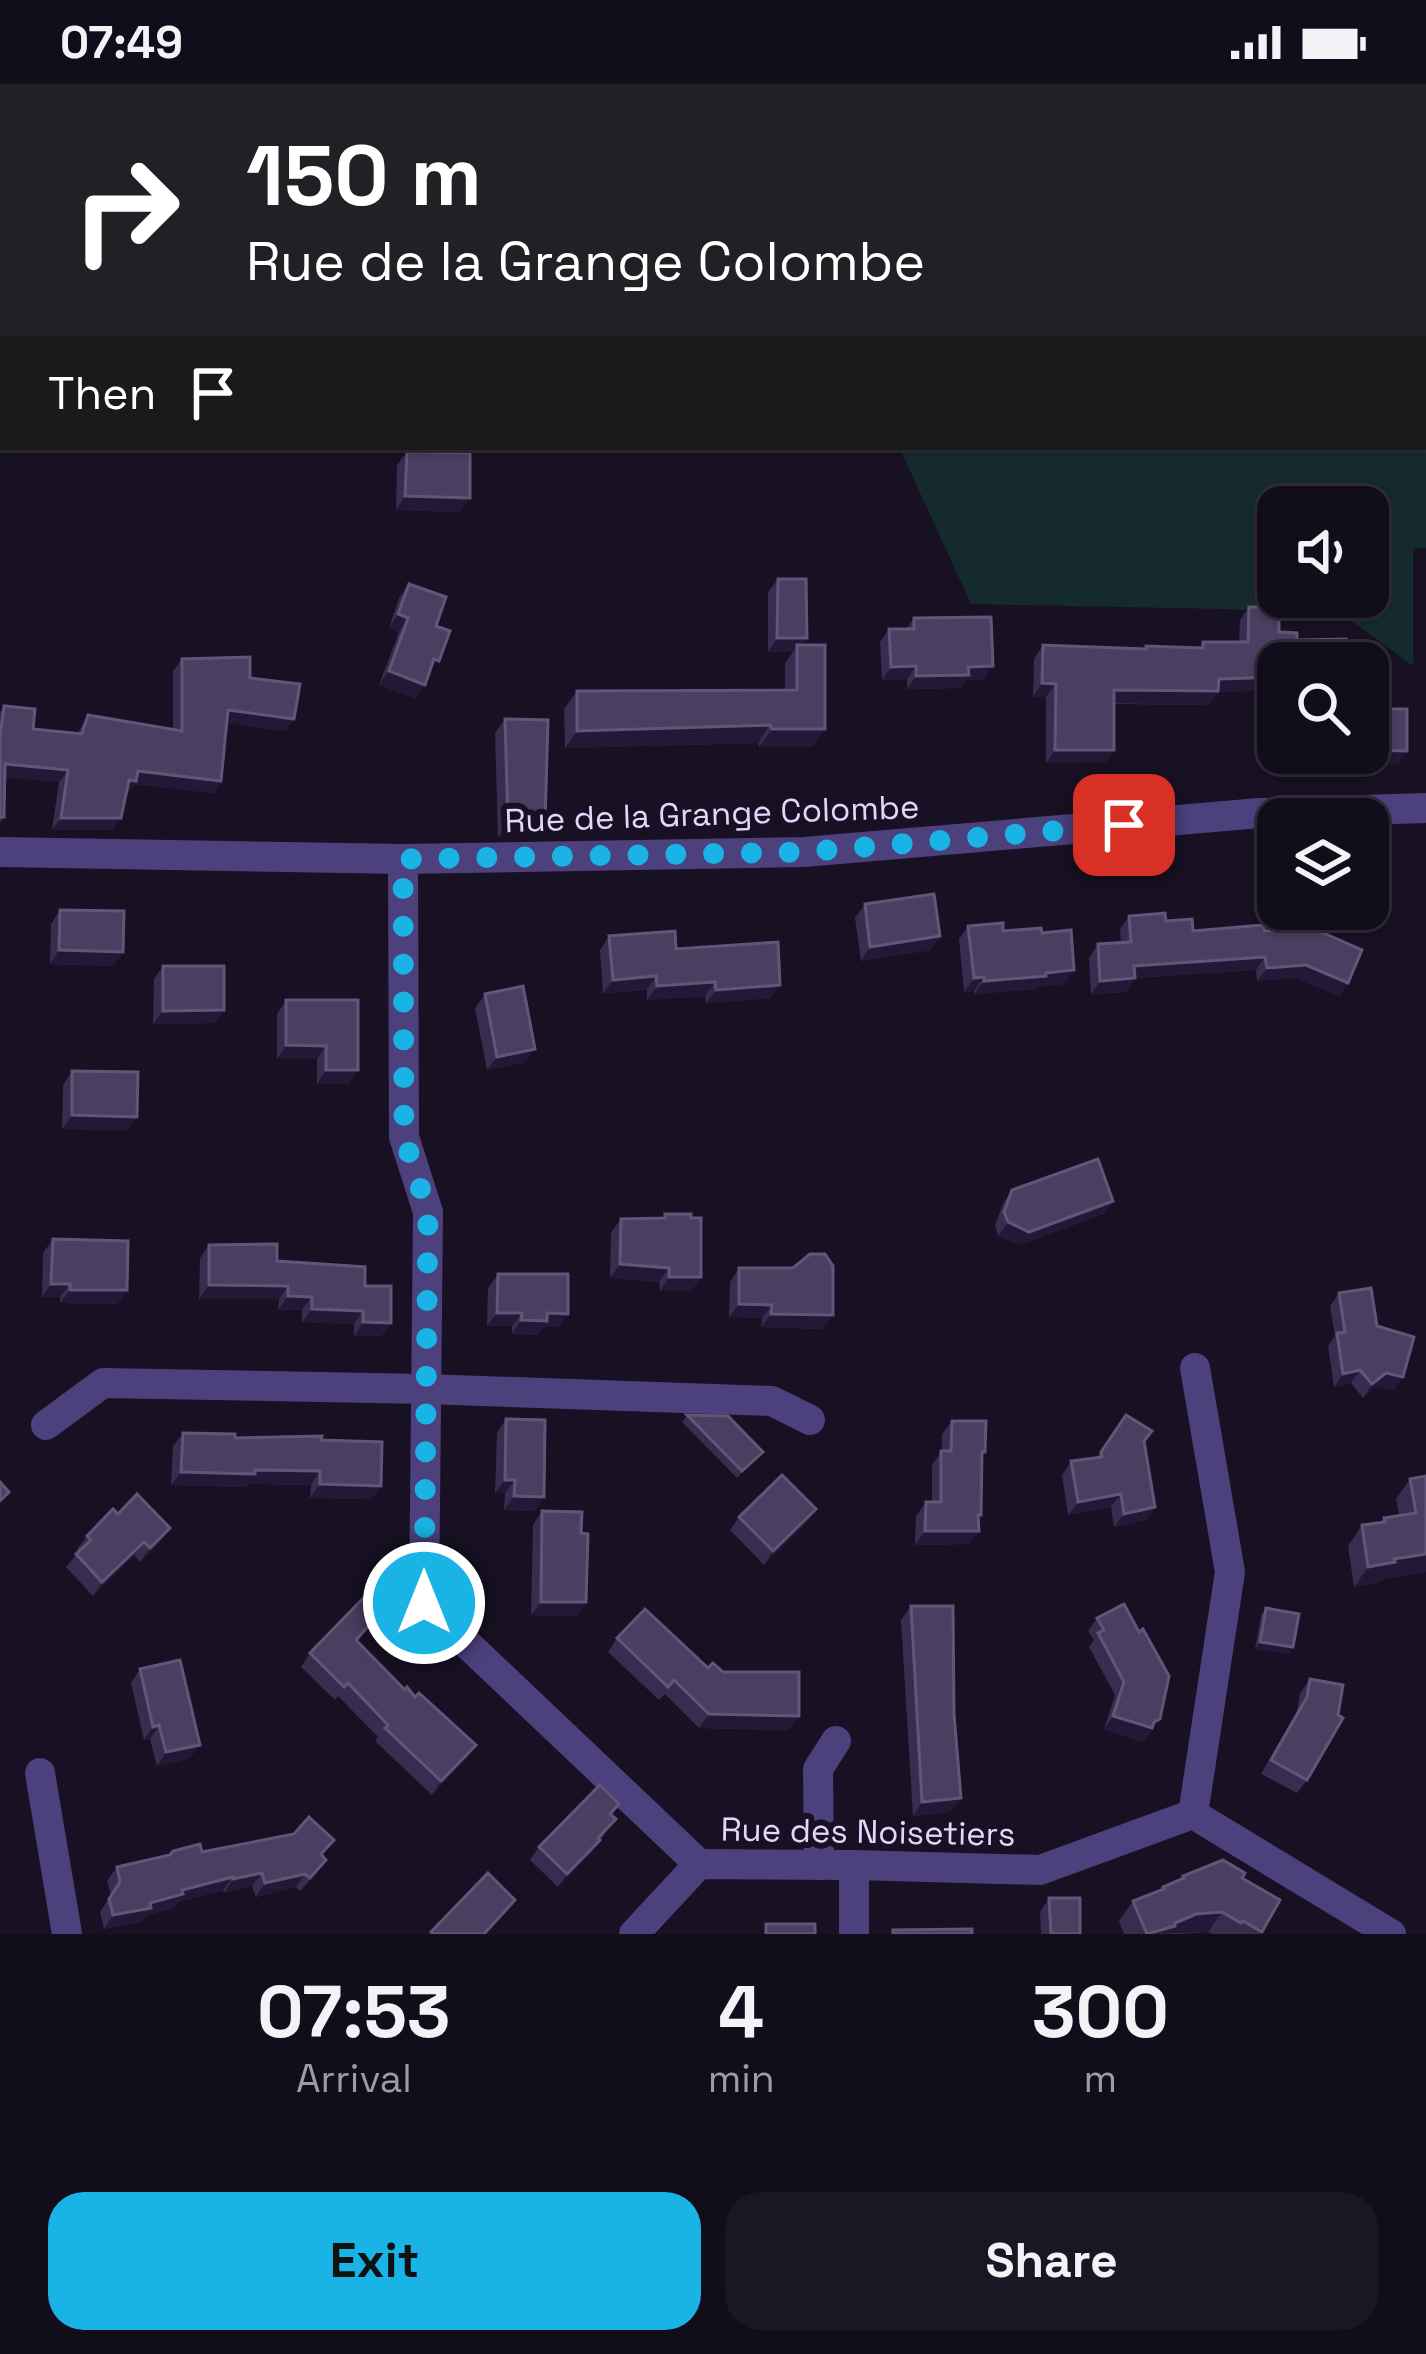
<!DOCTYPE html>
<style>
body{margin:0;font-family:"Space Grotesk",sans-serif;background:#1a1623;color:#f1f3f6;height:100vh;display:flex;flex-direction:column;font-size:45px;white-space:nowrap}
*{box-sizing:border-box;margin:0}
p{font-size:39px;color:#9c9ca2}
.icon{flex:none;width:66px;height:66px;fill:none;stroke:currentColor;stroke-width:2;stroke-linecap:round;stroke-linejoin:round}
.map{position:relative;height:1850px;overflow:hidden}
.drawer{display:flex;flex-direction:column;background:#110d1a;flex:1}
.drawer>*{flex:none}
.hud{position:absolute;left:0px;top:0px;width:1428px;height:366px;box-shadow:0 3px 9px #0004,0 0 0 3px #302d39;background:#202124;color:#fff;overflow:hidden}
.tools{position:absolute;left:1257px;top:402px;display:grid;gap:24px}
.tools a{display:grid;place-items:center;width:132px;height:132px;border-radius:24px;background:#110d1a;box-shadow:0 3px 9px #0004,0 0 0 3px #302d39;font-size:60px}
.pin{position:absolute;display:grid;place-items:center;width:102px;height:102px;color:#fff;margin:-51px;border-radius:24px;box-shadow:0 6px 18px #0006}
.me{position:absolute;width:132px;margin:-66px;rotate:0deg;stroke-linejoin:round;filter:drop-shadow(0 0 9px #0008)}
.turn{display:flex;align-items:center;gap:42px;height:252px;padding:0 48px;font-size:54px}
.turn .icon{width:156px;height:156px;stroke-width:2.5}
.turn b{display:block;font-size:84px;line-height:102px}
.then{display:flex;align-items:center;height:114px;padding:0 48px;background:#0003;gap:24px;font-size:45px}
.eta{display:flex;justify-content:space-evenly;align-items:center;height:204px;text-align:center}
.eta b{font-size:72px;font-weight:600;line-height:84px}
.button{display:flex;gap:24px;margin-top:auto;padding:24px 48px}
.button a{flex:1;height:138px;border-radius:36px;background:#19b4e5;color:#111;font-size:48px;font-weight:600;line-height:138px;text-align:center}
.button a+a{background:#1a1623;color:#f1f3f6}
.status{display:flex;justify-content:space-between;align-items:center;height:84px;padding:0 60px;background:#110d1a;direction:ltr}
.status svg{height:33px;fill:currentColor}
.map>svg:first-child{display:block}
.green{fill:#152a2c;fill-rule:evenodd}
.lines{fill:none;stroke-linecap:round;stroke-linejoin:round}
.minor{stroke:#4c417d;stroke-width:30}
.wall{fill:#382c4f}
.shaded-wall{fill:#231936}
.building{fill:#4a3e61;stroke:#61567a;stroke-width:3}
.route{stroke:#19b4e5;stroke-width:21;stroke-dasharray:0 37.8}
.labels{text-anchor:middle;stroke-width:12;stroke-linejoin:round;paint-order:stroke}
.street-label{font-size:33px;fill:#e0d7fb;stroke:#171123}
</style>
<div class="status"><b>07:49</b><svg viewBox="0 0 49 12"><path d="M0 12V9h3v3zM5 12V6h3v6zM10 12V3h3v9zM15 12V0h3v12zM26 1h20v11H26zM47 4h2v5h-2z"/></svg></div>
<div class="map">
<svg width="1426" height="1850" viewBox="0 0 1426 1850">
<rect width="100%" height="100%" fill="#171123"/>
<g class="green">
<path d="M0,0H1236V3H3V243H0Z"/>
<path d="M1426,114V464L1413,465V582L1345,532L1225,525L971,520L899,363H1425ZM1278,423H1368V513H1278Z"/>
</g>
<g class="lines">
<g class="minor">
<path d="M0,768L403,775L804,768L1260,729L1426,724"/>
<path d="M403,775L404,1053L428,1128L424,1519L699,1780"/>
<path d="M46,1341L103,1299L425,1305L772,1317L810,1336"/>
<path d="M40,1689L67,1850"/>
<path d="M1193,1730L1230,1488L1195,1284"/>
<path d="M819,1781L818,1685L836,1657"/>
<path d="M854,1781V1850"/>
<path d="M634,1850L699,1780L854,1781L1040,1786L1193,1730L1391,1850"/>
</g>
</g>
<g class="wall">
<path d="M407,368L460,428L396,426L397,381Z"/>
<path d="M778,495L807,554L802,561L813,663H759L758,659L565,664L564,625L577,607L785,606V579L793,568H768V508Z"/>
<path d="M409,500L436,542L430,590L415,614L379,601L399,548L389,544L399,514Z"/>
<path d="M1249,523L1278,579V606L1218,608L1209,621L1114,620V666L1105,679H1046V613H1033L1034,575L1043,561L1144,565L1146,562L1199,564L1203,558H1239L1240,536Z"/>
<path d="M914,534L984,595L966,596L960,604L907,605V595L882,596L880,558L889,545H906Z"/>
<path d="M182,575L250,594L286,647L227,639L221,697L213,709L135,700L128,709H126L121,734L112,746H52L59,698L5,693L4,733L0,739V628L4,622L33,645L77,650L88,631L173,646V587Z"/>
<path d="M1375,625L1397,680H1366V669H1368V636Z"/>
<path d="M505,635L545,739L535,753H498L495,649Z"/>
<path d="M865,820L940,852L930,866L861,877L855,834Z"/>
<path d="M60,826L113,882L50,880L51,840Z"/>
<path d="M1129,832L1166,837L1193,847H1264L1348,899L1339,912L1296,894L1257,897L1256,886L1135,894L1126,908L1091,910L1089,874L1098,860L1121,859L1120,845Z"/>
<path d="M968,842L1003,847L1042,849L1064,900L1039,902L1037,905L974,910V907L964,908L959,855Z"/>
<path d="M609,852L676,865L771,914L706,919L705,912L647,916V906L603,909L600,866Z"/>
<path d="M163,882L224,926L214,939L153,940L154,895Z"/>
<path d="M485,910L525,978L487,986L475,924Z"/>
<path d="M286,916H358L349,1000H317V975H277V930Z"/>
<path d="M72,987L137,1033L128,1046L62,1045L63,1001Z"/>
<path d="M1012,1106L1113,1117L1103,1130L1020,1161L998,1152L995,1141L1003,1120Z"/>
<path d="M665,1130L701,1193L691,1207H660L659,1198L610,1194L611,1148L621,1135L662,1134Z"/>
<path d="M53,1155L127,1206L117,1220L60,1219V1213H42L43,1169Z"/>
<path d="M209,1161L365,1202L391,1239L381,1252H354V1240L302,1238V1226H278L279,1215H199L200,1174Z"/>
<path d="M739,1184H793L823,1245L761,1243L762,1234L729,1233L730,1198Z"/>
<path d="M498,1190L568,1230L558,1243H543L537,1251L512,1250V1242H487L488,1204Z"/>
<path d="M1339,1209L1377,1242L1394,1306L1376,1302L1363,1314L1351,1299L1334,1303L1328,1262L1335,1252L1330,1222Z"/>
<path d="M687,1331L763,1368L737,1394L682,1338Z"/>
<path d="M1126,1331L1144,1357L1155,1423L1146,1436L1114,1443L1111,1423L1068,1431L1062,1391L1071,1377L1097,1373Z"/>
<path d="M506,1335L544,1413L534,1427L504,1426L505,1409H495L497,1349Z"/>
<path d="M952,1337L982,1373L979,1447L969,1460L915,1461L916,1432L926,1418H932V1381L942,1367V1350Z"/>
<path d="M183,1349L235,1354L321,1356L381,1402L371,1415L310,1414L311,1401L248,1400L245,1403L171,1401L173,1362Z"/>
<path d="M1410,1395L1426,1488L1383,1495L1380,1498L1354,1503L1348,1462L1362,1441L1381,1438L1384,1434L1399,1432L1396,1415Z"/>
<path d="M816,1425L806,1439L764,1481L730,1446L739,1433Z"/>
<path d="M542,1427L577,1532L531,1531L533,1441Z"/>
<path d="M118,1430L170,1444L161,1457L140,1478L134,1471L93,1512L66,1483L79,1467L77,1465L87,1452Z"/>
<path d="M389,1519L357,1558L405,1606L476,1661L466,1675L432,1711L375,1657L378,1653L338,1612L335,1616L301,1583L310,1569Z"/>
<path d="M911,1522L951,1728L913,1732L901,1536Z"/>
<path d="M1266,1524L1293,1563L1288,1570L1255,1565L1261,1531Z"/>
<path d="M1097,1534L1160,1635L1143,1658L1104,1645L1115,1611L1089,1563L1094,1556L1088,1547Z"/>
<path d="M617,1554L708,1584L789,1646L699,1644L665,1610L659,1616L608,1568Z"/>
<path d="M140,1585L190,1674L157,1682L150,1655L144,1656L131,1599Z"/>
<path d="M1310,1595L1307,1696L1297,1709L1261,1690L1297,1627L1300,1609Z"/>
<path d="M619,1720L612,1731L606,1748L591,1769L558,1803L530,1776L539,1763Z"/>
<path d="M322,1772L316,1789L300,1807L296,1803L256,1813L252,1802L224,1809L223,1806L178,1818L174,1824L147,1831L142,1838L104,1845L100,1828L111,1811L107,1797L117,1783Z"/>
<path d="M1183,1792L1242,1794L1280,1816L1260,1850H1212L1208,1848L1181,1850H1124L1119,1837L1133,1817L1160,1807L1163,1803L1180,1796Z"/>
<path d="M1049,1814L1080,1850H1041L1040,1828Z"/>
</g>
<g class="shaded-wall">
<path d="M405,412L470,414L460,428L396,426Z"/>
<path d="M398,530L408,534L399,548L389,544Z"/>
<path d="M777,554H807L797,567V561L793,568H768Z"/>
<path d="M916,582L907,595L882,596L891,583Z"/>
<path d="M993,582L984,595L966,596L960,604L907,605L916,592L968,583Z"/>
<path d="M389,587L425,601L415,614L379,601Z"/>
<path d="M1278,593V606L1218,608L1209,621L1104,619L1114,606L1219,595Z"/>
<path d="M1042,599L1056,600L1046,613H1033Z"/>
<path d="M228,626L294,635L286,647L220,638Z"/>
<path d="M770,641L758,659L565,664L577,647Z"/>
<path d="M772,645H825L813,663H759Z"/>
<path d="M1055,666H1114L1105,679H1046Z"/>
<path d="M1375,666L1407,667L1397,680H1366Z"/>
<path d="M5,680L68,686L59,698L0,693Z"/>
<path d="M138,687L221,697L213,709L135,700L128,709L120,708Z"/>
<path d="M61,734H121L112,746H52Z"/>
<path d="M508,739H545L535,753H498Z"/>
<path d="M940,852L930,866L861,877L870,863Z"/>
<path d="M59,866L123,868L113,882L50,880Z"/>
<path d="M1265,873L1256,886L1135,894L1126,908L1091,910L1100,897L1134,882Z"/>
<path d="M1306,881L1348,899L1339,912L1296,894L1257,897L1267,884Z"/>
<path d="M1074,886L1064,900L1039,902L1037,905L974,910L984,897Z"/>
<path d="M656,892L647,906L603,909L613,896Z"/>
<path d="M984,893L974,907L964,908L974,894Z"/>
<path d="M715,898L705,912L647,916L657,902Z"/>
<path d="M780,901L771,914L706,919L716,906Z"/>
<path d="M224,926L214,939L153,940L163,927Z"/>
<path d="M286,961L326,962L317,975H277Z"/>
<path d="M535,965L525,978L487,986L497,973Z"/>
<path d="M326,986H358L349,1000H317Z"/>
<path d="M72,1031L137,1033L128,1046L62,1045Z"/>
<path d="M1113,1117L1103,1130L1020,1161L998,1152L1008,1138L1085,1126Z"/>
<path d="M620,1180L669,1184L659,1198L610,1194Z"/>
<path d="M669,1193H701L691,1207H660Z"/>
<path d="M51,1200H70L60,1213H42Z"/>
<path d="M209,1201L288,1202L279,1215H199Z"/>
<path d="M70,1206H127L117,1220L60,1219Z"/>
<path d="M288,1212L312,1213L302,1226H278Z"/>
<path d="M739,1220L772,1221L762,1234L729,1233Z"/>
<path d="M312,1225L363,1227L354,1240L302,1238Z"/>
<path d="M497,1229H522L512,1242H487Z"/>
<path d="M547,1229L568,1230L558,1243H543L537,1251L512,1250L521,1236Z"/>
<path d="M771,1230L833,1231L823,1245L761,1243Z"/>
<path d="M363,1238L391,1239L381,1252H354Z"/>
<path d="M1360,1286L1351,1299L1334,1303L1343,1290Z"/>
<path d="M1386,1289L1403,1293L1394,1306L1376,1302L1363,1314L1372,1300Z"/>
<path d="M255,1386L320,1387L311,1401L248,1400L245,1403L171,1401L181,1388Z"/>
<path d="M505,1396H515L505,1409H495Z"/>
<path d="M320,1400L381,1402L371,1415L310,1414Z"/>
<path d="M1121,1410L1111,1423L1068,1431L1078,1418Z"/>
<path d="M514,1412L544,1413L534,1427L504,1426Z"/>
<path d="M1155,1423L1146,1436L1114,1443L1124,1430Z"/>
<path d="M816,1425L806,1439L764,1481L773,1467Z"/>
<path d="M170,1444L161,1457L140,1478L150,1464Z"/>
<path d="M925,1447H979L969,1460L915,1461Z"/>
<path d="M144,1458L134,1471L93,1512L102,1498Z"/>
<path d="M1426,1470V1488L1383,1495L1380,1498L1354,1503L1368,1483L1394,1475Z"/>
<path d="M541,1518H586L577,1532L531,1531Z"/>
<path d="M1260,1558L1293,1563L1288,1570L1255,1565Z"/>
<path d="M709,1630L799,1632L789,1646L699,1644Z"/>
<path d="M1113,1632L1154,1638L1160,1635L1143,1658L1104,1645Z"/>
<path d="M159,1641L150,1655L144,1656L153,1643Z"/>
<path d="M200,1661L190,1674L157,1682L166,1668Z"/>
<path d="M476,1661L466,1675L432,1711L441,1697Z"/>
<path d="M961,1714L951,1728L913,1732L922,1718Z"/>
<path d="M600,1756L591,1769L558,1803L567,1790Z"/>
<path d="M262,1789L252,1802L224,1809L233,1795Z"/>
<path d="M305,1790L296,1803L256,1813L265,1799Z"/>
<path d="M233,1793L223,1806L178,1818L174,1824L147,1831L142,1838L104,1845L113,1831L182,1806Z"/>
<path d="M1222,1828L1208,1848L1149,1850L1196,1830Z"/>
</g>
<g class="building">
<path d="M407,368L470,369V414L405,412Z"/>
<path d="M778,495H806L807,554H777Z"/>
<path d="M409,500L446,513L436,542L450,547L439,577L434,575L425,601L389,587L408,534L398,530Z"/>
<path d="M1249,523H1279V548L1297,549V556L1346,555V579H1278V593L1219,595L1218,607L1114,606V666H1055L1056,600L1042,599L1043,561L1146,565V562L1203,564V558H1248Z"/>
<path d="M991,533L993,582L968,583L969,591L916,592V582L891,583L889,545H914V534Z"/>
<path d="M797,561H825V645H772L770,641L577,647V607L797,606Z"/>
<path d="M250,573V594L300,600L294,635L228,626L221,697L138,687L136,697L129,696L121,734H61L68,686L5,680L4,733H0V653L4,622L35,625L33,645L82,650L88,631L182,647V575Z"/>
<path d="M1375,625H1407V667L1375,666Z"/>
<path d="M505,635L548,636L545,739H508Z"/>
<path d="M934,810L940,852L870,863L865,820Z"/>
<path d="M60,826L124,827L123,868L59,866Z"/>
<path d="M1165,829L1166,837L1192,835L1193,847L1264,841V847L1312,844L1362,866L1348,899L1306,881L1267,884L1265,873L1134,882L1135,894L1100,897L1098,860L1131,858L1129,832Z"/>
<path d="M1003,839V847L1041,844L1042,849L1071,846L1074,886L1046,889V892L984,897V893L974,894L968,842Z"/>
<path d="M675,847L676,865L778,858L780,901L716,906L715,898L657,902L656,892L613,896L609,852Z"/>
<path d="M163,882H224V926L163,927Z"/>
<path d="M523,902L535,965L497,973L485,910Z"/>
<path d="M286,916H358V986H326V962L286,961Z"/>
<path d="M72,987L138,988L137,1033L72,1031Z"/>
<path d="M1098,1075L1113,1117L1029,1148L1008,1138L1004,1128L1012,1106Z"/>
<path d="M665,1130H691V1134H701V1193H669V1184L620,1180L621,1135L665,1134Z"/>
<path d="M53,1155L128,1157L127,1206H70V1200H51Z"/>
<path d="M277,1160V1177L365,1183V1202H391V1239L363,1238V1227L312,1225V1213L288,1212V1202L209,1201V1161Z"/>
<path d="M810,1170H825L833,1182V1231L771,1230L772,1221L739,1220V1184H793Z"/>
<path d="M498,1190H568V1230L547,1229V1237L521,1236L522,1229H497Z"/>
<path d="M1371,1204L1377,1242L1414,1253L1403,1293L1386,1289L1372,1300L1360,1286L1343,1290L1337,1249L1345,1248L1339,1209Z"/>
<path d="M687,1331L728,1332L763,1368L742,1387Z"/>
<path d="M1126,1331L1152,1347L1144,1357L1155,1423L1124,1430L1121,1410L1078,1418L1071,1377L1102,1373L1101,1368Z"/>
<path d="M506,1335L545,1336L544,1413L514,1412L515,1396H505Z"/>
<path d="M952,1337H986L985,1368H982L981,1431H978L979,1447H925L926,1418H941V1367H951Z"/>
<path d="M183,1349L235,1350V1354L322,1352L321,1356L382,1358L381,1402L320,1400V1387L255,1386V1390L181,1388Z"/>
<path d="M782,1391L816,1425L773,1467L739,1433Z"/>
<path d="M1426,1392V1470L1394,1475L1395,1478L1368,1483L1362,1441L1385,1438L1384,1434L1416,1429L1410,1395Z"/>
<path d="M0,1398L9,1408L0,1417Z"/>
<path d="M137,1410L170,1444L150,1464L144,1458L102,1498L76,1470L91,1456L87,1452L113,1425L118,1430Z"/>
<path d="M542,1427L582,1428L581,1449L588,1450L586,1518H541Z"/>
<path d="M373,1504L389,1519L356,1556L405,1606L407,1603L415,1613L419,1609L476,1661L441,1697L385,1644L388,1641L348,1599L344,1603L310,1569Z"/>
<path d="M1124,1520L1139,1548L1143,1545L1169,1592L1160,1635L1154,1638L1152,1644L1113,1632L1124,1598L1098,1549L1104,1546L1097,1534Z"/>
<path d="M911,1522H953L954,1630L961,1714L922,1718Z"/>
<path d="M1266,1524L1299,1530L1293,1563L1260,1558Z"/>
<path d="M645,1525L708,1584L713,1579L723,1588H799V1632L709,1630L674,1596L668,1603L617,1554Z"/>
<path d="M180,1576L200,1661L166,1668L159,1641L153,1643L140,1585Z"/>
<path d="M1310,1595L1343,1601L1338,1631L1343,1634L1307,1696L1271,1676L1307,1613Z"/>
<path d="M600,1701L619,1720L610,1730L616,1735L598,1754L600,1756L567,1790L539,1763Z"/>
<path d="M309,1733L334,1756L321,1770L326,1776L310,1794L305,1790L265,1799L262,1789L233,1795V1793L182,1806L183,1810L150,1819L151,1824L113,1831L109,1815L120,1798L117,1783L170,1771L173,1767L200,1760L202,1768L294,1750Z"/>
<path d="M1223,1776L1245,1789L1242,1794L1280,1816L1262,1848L1243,1837L1241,1839L1222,1828L1196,1830L1175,1839V1842L1147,1850L1133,1817L1164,1805L1163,1803L1184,1794L1183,1792Z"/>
<path d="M488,1789L515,1816L484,1850H433L431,1848Z"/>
<path d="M1049,1814H1080V1850H1051Z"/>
<rect x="766" y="1840" width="49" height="10"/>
<path d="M972,1845V1850H893V1846Z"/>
</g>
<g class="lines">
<path class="route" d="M424,1519L428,1128L404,1053L403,775L804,768L1124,741"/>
</g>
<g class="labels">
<g class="street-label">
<text transform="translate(712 729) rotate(-2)" y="12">Rue de la Grange Colombe</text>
<text transform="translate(868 1747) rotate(1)" y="12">Rue des Noisetiers</text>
</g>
</g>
</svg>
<div class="tools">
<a><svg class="icon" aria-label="sound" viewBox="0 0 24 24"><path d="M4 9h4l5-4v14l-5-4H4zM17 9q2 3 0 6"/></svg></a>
<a><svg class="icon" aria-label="search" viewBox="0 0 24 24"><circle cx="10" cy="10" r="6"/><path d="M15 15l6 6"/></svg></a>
<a><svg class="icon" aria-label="layers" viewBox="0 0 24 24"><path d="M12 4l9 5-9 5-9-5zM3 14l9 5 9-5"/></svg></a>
</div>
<div class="pin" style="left:1124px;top:741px;background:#d93025"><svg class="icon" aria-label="arrive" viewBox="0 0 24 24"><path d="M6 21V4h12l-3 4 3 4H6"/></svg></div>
<svg class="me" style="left:424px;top:1519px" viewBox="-20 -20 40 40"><circle r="17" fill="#19b4e5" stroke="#fff" stroke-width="3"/><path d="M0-11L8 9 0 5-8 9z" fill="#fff"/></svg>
<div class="hud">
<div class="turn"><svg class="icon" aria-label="right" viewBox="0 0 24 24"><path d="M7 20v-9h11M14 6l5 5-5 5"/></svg><div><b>150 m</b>Rue de la Grange Colombe</div></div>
<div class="then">Then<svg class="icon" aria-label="arrive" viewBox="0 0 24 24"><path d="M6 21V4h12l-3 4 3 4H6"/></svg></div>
</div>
</div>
<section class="drawer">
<div class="eta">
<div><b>07:53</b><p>Arrival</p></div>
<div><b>4</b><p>min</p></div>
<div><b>300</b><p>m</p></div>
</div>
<div class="button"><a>Exit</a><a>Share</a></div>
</section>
